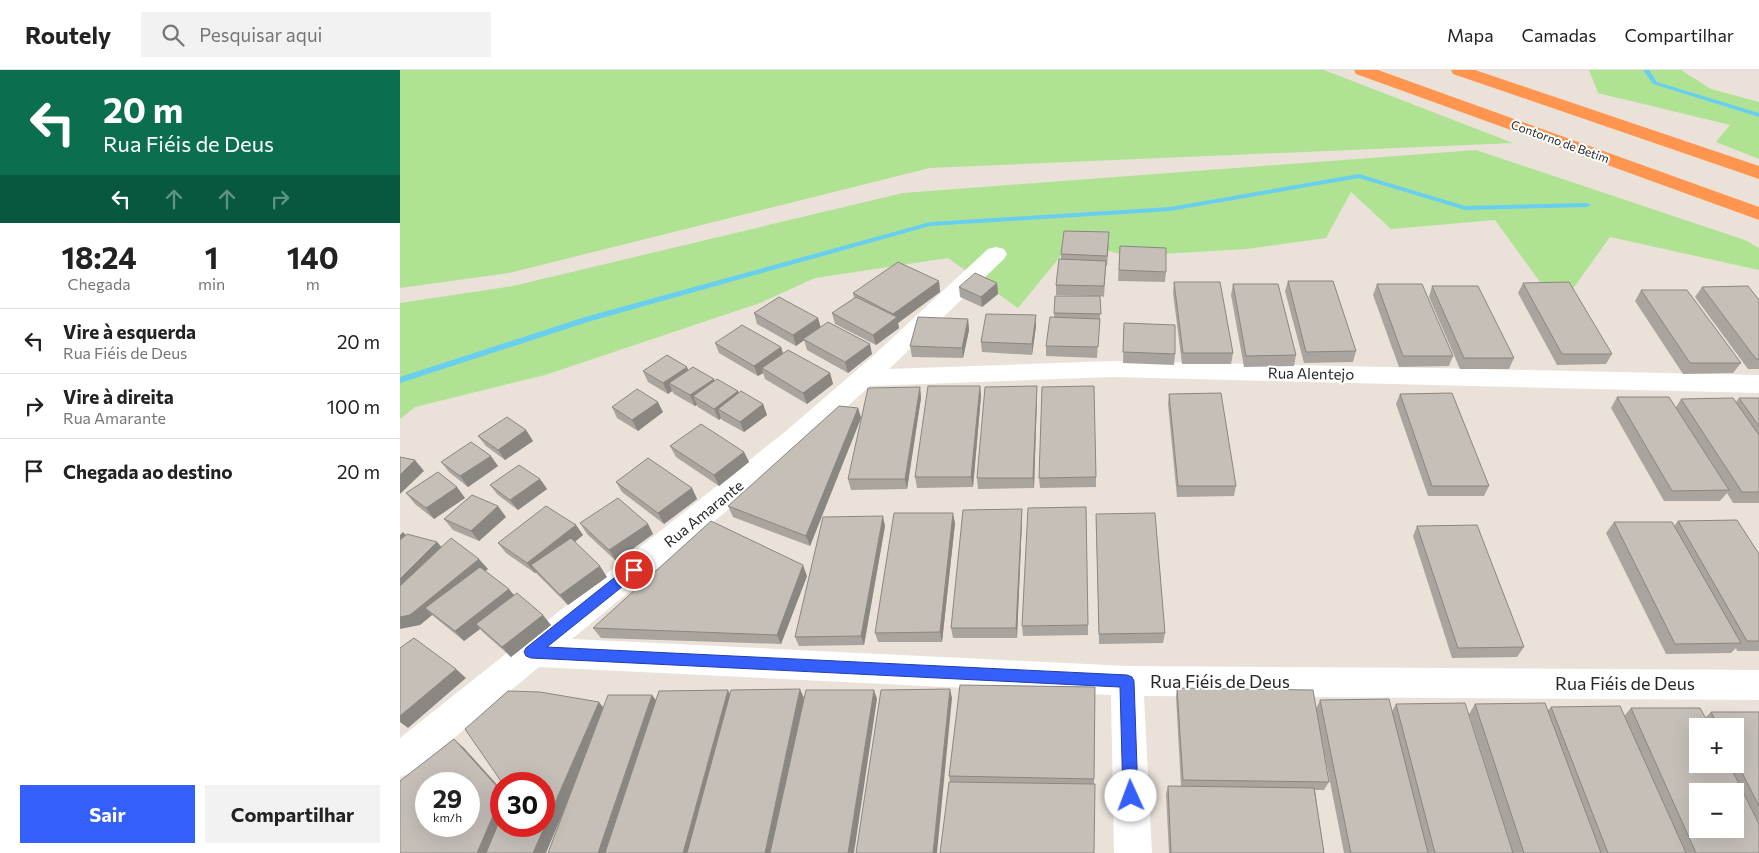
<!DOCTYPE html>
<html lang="pt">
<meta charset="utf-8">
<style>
body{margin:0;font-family:Commissioner,sans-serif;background:#f2f2f2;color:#222;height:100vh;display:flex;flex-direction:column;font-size:19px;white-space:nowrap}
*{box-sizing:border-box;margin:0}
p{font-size:16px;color:#767676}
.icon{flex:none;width:28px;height:28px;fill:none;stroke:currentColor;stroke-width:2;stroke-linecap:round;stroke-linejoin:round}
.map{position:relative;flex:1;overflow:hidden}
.drawer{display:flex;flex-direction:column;background:#fff;width:400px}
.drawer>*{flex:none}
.hud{background:#0b6e4f;color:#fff;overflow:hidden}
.controls{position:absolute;left:1289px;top:648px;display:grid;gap:10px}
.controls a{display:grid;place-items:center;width:55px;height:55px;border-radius:0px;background:#fff;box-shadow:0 5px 20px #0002;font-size:25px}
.speed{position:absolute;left:15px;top:702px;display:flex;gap:10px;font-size:25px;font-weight:700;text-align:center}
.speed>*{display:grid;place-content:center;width:65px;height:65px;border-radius:50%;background:#fff;box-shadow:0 5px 20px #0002;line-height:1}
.speed small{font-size:12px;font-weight:400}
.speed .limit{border:8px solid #d22;background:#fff;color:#111}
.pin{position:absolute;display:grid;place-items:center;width:42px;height:42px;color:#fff;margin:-21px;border:2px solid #fff;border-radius:50%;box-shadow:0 1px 5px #0007}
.me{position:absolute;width:55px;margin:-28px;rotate:358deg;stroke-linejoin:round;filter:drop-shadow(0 0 4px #0008)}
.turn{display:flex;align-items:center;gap:18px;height:105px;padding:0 20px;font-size:22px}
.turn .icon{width:65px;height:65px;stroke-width:2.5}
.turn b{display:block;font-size:35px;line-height:42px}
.lanes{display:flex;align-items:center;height:48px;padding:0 20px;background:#0003;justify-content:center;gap:25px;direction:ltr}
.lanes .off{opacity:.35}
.eta{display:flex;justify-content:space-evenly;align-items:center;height:85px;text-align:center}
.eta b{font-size:30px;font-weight:700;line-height:35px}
.primary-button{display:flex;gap:10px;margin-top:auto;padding:10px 20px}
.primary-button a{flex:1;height:58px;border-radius:0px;background:#345ffb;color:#fff;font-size:20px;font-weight:700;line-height:58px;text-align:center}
.primary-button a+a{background:#f2f2f2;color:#222}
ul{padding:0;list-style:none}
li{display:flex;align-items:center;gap:15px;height:65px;padding:0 20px;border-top:1px solid #e0e0e0}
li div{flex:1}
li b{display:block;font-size:19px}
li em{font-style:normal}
header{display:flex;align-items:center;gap:30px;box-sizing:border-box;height:70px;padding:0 25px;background:#fff;border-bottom:1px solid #e0e0e0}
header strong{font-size:24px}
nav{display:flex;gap:28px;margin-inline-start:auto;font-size:18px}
.search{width:350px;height:45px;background:#f2f2f2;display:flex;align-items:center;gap:12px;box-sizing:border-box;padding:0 18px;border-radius:0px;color:#767676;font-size:19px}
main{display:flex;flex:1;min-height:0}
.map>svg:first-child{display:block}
.green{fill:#b0e293}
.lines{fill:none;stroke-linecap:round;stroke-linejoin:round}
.stream{fill:#68cfef;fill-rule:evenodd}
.minor{fill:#fff;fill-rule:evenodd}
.highway{fill:#ff954e;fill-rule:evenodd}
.wall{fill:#a9a49e;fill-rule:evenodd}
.shaded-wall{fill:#8a8681}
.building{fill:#c5bfb8;stroke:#8a8681;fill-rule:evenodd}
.route{fill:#345ffb;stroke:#223ea3}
.labels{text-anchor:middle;stroke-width:4;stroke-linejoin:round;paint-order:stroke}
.far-street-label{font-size:12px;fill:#272727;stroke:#fff}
.street-label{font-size:15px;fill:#272727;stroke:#fff}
.near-street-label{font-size:18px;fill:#272727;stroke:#fff}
</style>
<header>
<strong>Routely</strong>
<div class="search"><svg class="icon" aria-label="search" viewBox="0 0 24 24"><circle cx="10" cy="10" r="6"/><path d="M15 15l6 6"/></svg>Pesquisar aqui</div>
<nav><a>Mapa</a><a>Camadas</a><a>Compartilhar</a></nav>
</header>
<main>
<section class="drawer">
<div class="hud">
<div class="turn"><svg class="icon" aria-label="left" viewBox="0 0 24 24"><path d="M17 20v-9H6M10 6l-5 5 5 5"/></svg><div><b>20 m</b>Rua Fiéis de Deus</div></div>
<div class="lanes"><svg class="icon" aria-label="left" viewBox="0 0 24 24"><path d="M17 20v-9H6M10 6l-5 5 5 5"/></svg><svg class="icon off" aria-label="ahead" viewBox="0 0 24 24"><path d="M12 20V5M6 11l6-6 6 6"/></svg><svg class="icon off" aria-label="ahead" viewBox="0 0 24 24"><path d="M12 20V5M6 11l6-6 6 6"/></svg><svg class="icon off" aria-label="right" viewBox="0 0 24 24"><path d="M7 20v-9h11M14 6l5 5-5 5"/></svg></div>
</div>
<div class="eta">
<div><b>18:24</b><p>Chegada</p></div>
<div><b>1</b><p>min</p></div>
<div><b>140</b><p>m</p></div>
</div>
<ul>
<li><svg class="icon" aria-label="left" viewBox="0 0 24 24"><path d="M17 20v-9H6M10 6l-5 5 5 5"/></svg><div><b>Vire à esquerda</b><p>Rua Fiéis de Deus</p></div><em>20 m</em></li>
<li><svg class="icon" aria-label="right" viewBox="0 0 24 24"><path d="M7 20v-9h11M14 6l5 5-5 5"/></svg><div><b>Vire à direita</b><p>Rua Amarante</p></div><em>100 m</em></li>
<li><svg class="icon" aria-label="arrive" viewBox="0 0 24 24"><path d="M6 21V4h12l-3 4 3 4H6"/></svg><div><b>Chegada ao destino</b></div><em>20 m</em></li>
</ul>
<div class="primary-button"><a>Sair</a><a>Compartilhar</a></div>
</section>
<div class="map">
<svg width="1359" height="783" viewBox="0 0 1359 783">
<rect width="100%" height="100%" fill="#eae2d8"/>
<g class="green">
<path d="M0,0H924L1113,73L530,98L109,203L0,218Z"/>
<path d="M1189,0H1281L1311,19L1359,32V89L1316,72L1330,55L1198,23Z"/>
<path d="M1076,80L1345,170L1359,178V200L1210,167L1159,238L1095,150L991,159L951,122L926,168L847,179L727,186L673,171L618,238L548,188L415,208L360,233L145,305L15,337L0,349V233L113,216L503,123Z"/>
</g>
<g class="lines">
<g class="stream">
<path d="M1243,0H1249L1257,12L1359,43V47L1253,14Z"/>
<path d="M959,104L1065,136L1187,133L1191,135L1187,137L1065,140L959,108L770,141L530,156L191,251L0,313V307L185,247L530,152L770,137Z"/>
</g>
<path class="minor" d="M596,177L604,179L607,184L604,189L489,299L713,291L1359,305V323L713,307L470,316L376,400L172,569L727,596L1359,600V630L744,626L752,783H714L711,625L139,597L13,702L0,707V668L386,361L474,285L588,179Z"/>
<g class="highway">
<path d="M954,0H978L1359,137V150L956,4Z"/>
<path d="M1051,0H1075L1359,96V109L1053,4Z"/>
</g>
</g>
<g class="wall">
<path d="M709,173L707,196H706L704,227L700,226V254H699L697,288L646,286V276L654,247V243L696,226L656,225V215L661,189V184Z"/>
<path d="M720,176L766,202L765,212L718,211Z"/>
<path d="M539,211L540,222L498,253L499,258L476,275L435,254L432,243L454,228L453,223Z"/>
<path d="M888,211L956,281L953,292L904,293L885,221Z"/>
<path d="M774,212L833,283L831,294H782L773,223Z"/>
<path d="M597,213L598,224L582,237L560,227L559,217Z"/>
<path d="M1123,213L1212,284L1206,294L1157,295L1118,223Z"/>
<path d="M833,214L896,285L894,296L844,297L831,225Z"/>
<path d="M977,214L1053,286L1049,296L999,297L973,225Z"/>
<path d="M1032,216L1114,288L1109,299H1060L1029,227Z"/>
<path d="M1302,217L1359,230V299H1348L1295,227Z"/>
<path d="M1241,220L1341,293L1333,303L1283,304L1235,231Z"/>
<path d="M354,243L420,257L472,284L448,303L407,280L404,270L396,276L357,254Z"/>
<path d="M568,249L569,260L563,288L512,287L510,276Z"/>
<path d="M724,253L775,284L774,295L723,293Z"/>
<path d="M636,256L632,285L582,282L581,272Z"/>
<path d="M315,273L381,277L383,283L430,303L433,314L407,334L365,309L363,303L358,306L319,283Z"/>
<path d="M288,300L315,311L338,321L339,323L363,334L367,345L344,362L322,350L321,348L319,350L298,337L297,335L295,336L274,324L272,321L268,324L248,312L243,301Z"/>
<path d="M580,316L581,326L573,417L517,418L515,407Z"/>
<path d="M637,316V327L634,418L578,419L577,408Z"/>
<path d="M520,317L521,328L507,419L451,420L448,409Z"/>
<path d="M769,324L836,416L834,426L777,427L768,334Z"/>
<path d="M1000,324L1089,416L1084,426H1028L996,334Z"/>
<path d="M1217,327L1276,337L1281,329L1336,332L1339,328H1359V433H1333L1327,423L1320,431H1264L1211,338Z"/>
<path d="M212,337L263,342L238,361L217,348Z"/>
<path d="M458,338L461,348L410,476L333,447L328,436Z"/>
<path d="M126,360L133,371L105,390L86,376L78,366Z"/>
<path d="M270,376L344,382L349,392L319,416L276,387Z"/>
<path d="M41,392L98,396L68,417L49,402Z"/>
<path d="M696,407V417L640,418L639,408Z"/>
<path d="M140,409L147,419L118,440L98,425L90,415Z"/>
<path d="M216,412L292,418L297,429L264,454L222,422Z"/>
<path d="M6,423L65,428L34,449L15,434Z"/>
<path d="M622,439V450L617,568H553L551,558Z"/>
<path d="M696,444L765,563L763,573L699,574Z"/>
<path d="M106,447L79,471L53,460L44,449Z"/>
<path d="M1278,451L1359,484V581H1337L1336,578L1331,583L1266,584L1206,463L1214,452L1274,456Z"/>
<path d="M180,453L248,454L253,464L216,491L187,464Z"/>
<path d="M555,453L542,572H478L475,563Z"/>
<path d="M176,455L183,465L175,472L207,507L168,535L136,503H135L106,483L98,473Z"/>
<path d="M485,456L464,575L399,576L395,567Z"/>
<path d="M1017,456L1124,577L1117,587L1052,588L1013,466Z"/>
<path d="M3,462L5,465L37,472L41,477L88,499L85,501L151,555L111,587L85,564L80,559L64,571L32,545L20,555Z"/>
<path d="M407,506L381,574L201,568L193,558Z"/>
<path d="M688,555V565L623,566L622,556Z"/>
<path d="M695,617L694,714L550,712L549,706Z"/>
<path d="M777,618L916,639L920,630L992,641L996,634L1113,783H944L919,656L929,712L924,720H915L924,783H769L766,724L768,716H781L776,627Z"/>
<path d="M1075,634L1147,641L1151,637L1225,645L1231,638L1305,648L1311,642H1359V783H1113L1069,644ZM1298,656H1335V694H1298Z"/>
</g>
<g class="shaded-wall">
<path d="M539,211L540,222L498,253L499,258L476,275L473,265L494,249L493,244Z"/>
<path d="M597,213L598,224L582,237L581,227Z"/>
<path d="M636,245V256L632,285V274Z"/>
<path d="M418,248L421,258L396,276L393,265Z"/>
<path d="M568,249L569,260L563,288L562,278Z"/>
<path d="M470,274L472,284L448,303L445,292Z"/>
<path d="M381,277L384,288L362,298L363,303L358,306L354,296Z"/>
<path d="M287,297L292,308L269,313L272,321L268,324L263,313Z"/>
<path d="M430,303L433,314L407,334L403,323Z"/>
<path d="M314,309L318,319L293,326L297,335L295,336L290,325Z"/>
<path d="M580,316L581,326L573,417L571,407Z"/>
<path d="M637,316V327L634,418L633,408Z"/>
<path d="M520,317L521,328L507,419L505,409Z"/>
<path d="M338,321L342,332L318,339L321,348L319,350L314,339Z"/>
<path d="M258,332L263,342L238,361L232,350Z"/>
<path d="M363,334L367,345L344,362L340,352Z"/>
<path d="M458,338L461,348L410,476L406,466Z"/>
<path d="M126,360L133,371L105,390L98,380Z"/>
<path d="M344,382L349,392L319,416L314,405Z"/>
<path d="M91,386L98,396L68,417L60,406Z"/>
<path d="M15,390L24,401L0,424V405Z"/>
<path d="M140,409L147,419L118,440L110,430Z"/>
<path d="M57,417L65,428L34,449L26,438Z"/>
<path d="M292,418L297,429L264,454L258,443Z"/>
<path d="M98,436L106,447L79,471L71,461Z"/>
<path d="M622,439V450L617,568L616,558Z"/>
<path d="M553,443L555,453L542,572L540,562Z"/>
<path d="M483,446L485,456L464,575L461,566Z"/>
<path d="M248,454L253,464L216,491L209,480Z"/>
<path d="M176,455L183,465L137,502L131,495L136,503H135L127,493Z"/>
<path d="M3,462L12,472L0,484V465Z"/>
<path d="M37,472L46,482L0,530V509Z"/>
<path d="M79,489L88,499L33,544L25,538L32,545L20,555L0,559V547Z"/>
<path d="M403,495L407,506L381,574L377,565Z"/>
<path d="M200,496L207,507L168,535L160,525Z"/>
<path d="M109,519L117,529L76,554L80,559L64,571L55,561Z"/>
<path d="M143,545L151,555L111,587L102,577Z"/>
<path d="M56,599L66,608L8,658L0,652V646Z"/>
<path d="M400,619L404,628L372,783H365Z"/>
<path d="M550,619L552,628L537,783H533Z"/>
<path d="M328,620L333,630L292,783H283Z"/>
<path d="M474,620L477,629L454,783H448Z"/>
<path d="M252,625L259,634L209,783H198Z"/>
<path d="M199,632L206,641L146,783H133Z"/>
<path d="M54,669L64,678L101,719V721Z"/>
<path d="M101,727V756L91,783H77Z"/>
</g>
<g class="building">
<path d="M664,161L709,162L707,186L661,184Z"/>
<path d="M720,176L766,178V202L719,200Z"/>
<path d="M659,189L706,191L704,216L656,215Z"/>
<path d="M498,192L539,211L493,244L453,223Z"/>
<path d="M575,203L597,213L581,227L559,217Z"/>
<path d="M888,211H933L956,281L906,282Z"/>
<path d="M774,212H820L833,283H783Z"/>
<path d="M1169,212L1212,284H1162L1123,213Z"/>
<path d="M833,214H878L896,285L846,286Z"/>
<path d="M977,214H1022L1053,286H1003Z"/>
<path d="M1032,216H1078L1114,288H1064Z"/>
<path d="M1348,216L1359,230V289H1356L1302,217Z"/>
<path d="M1241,220H1287L1341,293H1290Z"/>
<path d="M655,226H700L701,244L654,243Z"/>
<path d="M379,227L418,248L393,265L354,243Z"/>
<path d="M456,227L497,247L473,265L432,243Z"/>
<path d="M586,244L636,245L632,274L581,272Z"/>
<path d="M518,247L568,249L562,278L510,276Z"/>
<path d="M650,247L700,249L698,277L646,276Z"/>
<path d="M428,252L470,274L445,292L403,269Z"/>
<path d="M724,253L775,255V284L723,282Z"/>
<path d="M342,255L381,277L354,296L315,273Z"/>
<path d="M388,280L430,303L403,323L362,298Z"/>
<path d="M267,285L287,297L263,313L243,301Z"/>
<path d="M293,297L314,309L290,325L269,313Z"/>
<path d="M317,309L338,321L314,339L293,326Z"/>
<path d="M528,316H580L571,407H515Z"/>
<path d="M637,316L633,408H577L585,317Z"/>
<path d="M694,316L696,407L639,408L642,317Z"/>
<path d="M520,317L505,409H448L468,318Z"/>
<path d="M237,319L258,332L232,350L212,337Z"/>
<path d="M341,321L363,334L340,352L318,339Z"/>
<path d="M821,323L836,416H778L769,324Z"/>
<path d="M1052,323L1089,416H1032L1000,324Z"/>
<path d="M1217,327H1269L1329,420L1272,421Z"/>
<path d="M1333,328L1359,365V422H1342L1281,329Z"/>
<path d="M1339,328H1359V356Z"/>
<path d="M439,336L458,338L406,466L328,436Z"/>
<path d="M107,347L126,360L98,380L78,366Z"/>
<path d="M301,354L344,382L314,405L270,376Z"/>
<path d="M71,372L91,386L60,406L41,392Z"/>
<path d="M0,387L15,390L0,405Z"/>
<path d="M248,388L292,418L258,443L216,412Z"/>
<path d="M119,395L140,409L110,430L90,415Z"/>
<path d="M38,402L57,417L26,438L6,423Z"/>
<path d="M72,425L98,436L71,461L44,449Z"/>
<path d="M218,428L248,454L209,480L180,453Z"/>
<path d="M146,436L176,455L127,493L98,473Z"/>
<path d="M686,437L688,555L622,556L628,438Z"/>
<path d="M622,439L616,558H551L563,440Z"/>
<path d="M494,443H553L540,562L475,563Z"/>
<path d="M755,443L765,563L699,564L696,444Z"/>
<path d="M483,446L461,566L395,567L423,447Z"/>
<path d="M1337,450L1359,484V571H1347L1278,451Z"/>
<path d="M311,451L403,495L377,565L193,558Z"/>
<path d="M1214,452H1272L1341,573L1275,574Z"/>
<path d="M1077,455L1124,577L1058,578L1017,456Z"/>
<path d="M7,464L37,472L0,509V470Z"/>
<path d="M51,468L79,489L10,545L0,547V516Z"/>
<path d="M171,468L200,496L160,525L131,495Z"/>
<path d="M80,497L109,519L55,561L25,538Z"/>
<path d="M117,523L143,545L102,577L76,554Z"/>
<path d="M14,568L56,599L0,646V578Z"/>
<path d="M560,615L695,617L694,709L549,706Z"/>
<path d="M777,618L913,620L929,712L783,710Z"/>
<path d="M400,619L365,783H287L331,620Z"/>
<path d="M550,619L533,783H456L481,620Z"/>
<path d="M328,620L283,783H205L259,621Z"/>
<path d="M406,620H474L448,783H370Z"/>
<path d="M108,621L140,622L199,632L133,783H86L101,747V756H144V714H103L65,659Z"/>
<path d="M208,625H252L198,783H148Z"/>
<path d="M989,629L1028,783H951L920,630Z"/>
<path d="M1065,633L1113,783H1035L996,634Z"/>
<path d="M1145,633L1201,783H1124L1075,634Z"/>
<path d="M1220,636L1286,783H1208L1151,637Z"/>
<path d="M1231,638H1300L1310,656H1298V694H1329L1359,754V783H1296ZM1298,721H1335V759H1298Z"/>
<path d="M1311,642H1359V736L1335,689V656H1318Z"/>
<path d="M54,669L101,721V727L77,783H0V711ZM26,714H69V756H26Z"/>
<path d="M549,712L695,714L694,783H540Z"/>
<path d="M768,716L914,718L924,783H771Z"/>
</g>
<path class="route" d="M234,495L238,496L240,500L238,504L147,577L727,605L732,607L734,611L738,726L736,731L731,733L725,731L723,726L720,617L131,588L126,586L124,582L126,578L229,496Z"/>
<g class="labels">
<g class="far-street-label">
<text transform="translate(1160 72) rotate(20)" y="4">Contorno de Betim</text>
</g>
<g class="street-label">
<text transform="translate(911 304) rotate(1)" y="5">Rua Alentejo</text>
<text transform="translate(304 444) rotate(-39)" y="5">Rua Amarante</text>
</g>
<g class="near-street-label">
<text x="820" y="618">Rua Fiéis de Deus</text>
<text x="1225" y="620">Rua Fiéis de Deus</text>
</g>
</g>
</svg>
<div class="controls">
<a>+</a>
<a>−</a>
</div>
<div class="speed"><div>29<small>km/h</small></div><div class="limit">30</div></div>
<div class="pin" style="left:234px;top:500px;background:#d93025"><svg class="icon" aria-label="arrive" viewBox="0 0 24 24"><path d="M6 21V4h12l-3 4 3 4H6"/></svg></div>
<svg class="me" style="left:731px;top:726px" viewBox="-20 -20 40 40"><circle r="19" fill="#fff"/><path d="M0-13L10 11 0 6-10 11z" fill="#345ffb"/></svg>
</div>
</main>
